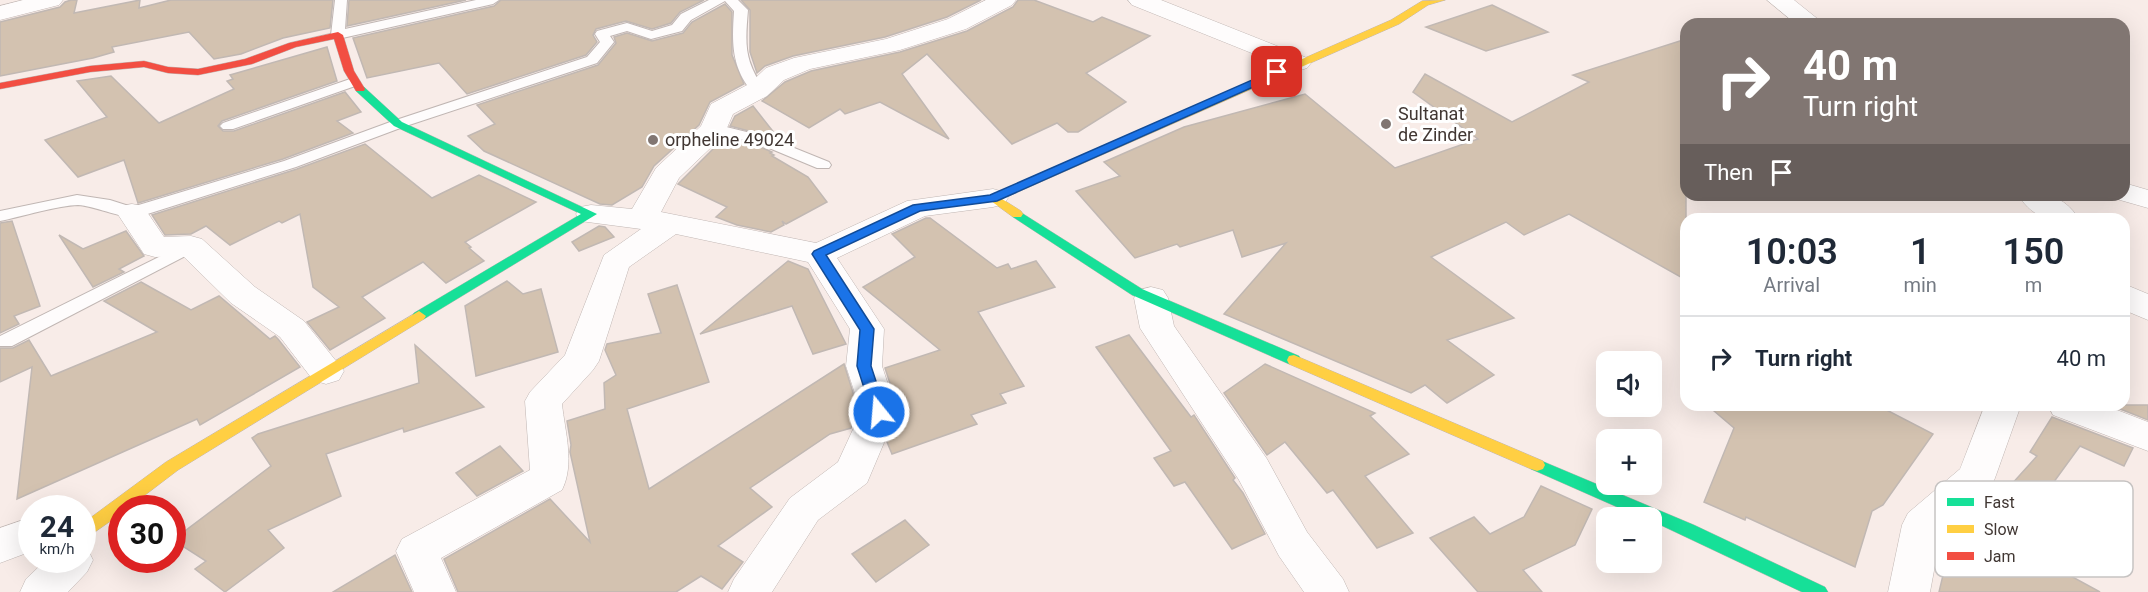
<!DOCTYPE html>
<meta charset="utf-8">
<style>
body{margin:0;font-family:Roboto,sans-serif;background:#f2f2f3;color:#1f2937;height:100vh;display:flex;flex-direction:column;font-size:22px;white-space:nowrap}
*{box-sizing:border-box;margin:0}
p{font-size:20px;color:#747a83}
.icon{flex:none;width:33px;height:33px;fill:none;stroke:currentColor;stroke-width:2;stroke-linecap:round;stroke-linejoin:round}
.map{position:relative;flex:1;overflow:hidden}
.side{position:absolute;left:1680px;top:213px;width:450px;height:198px;display:flex;flex-direction:column;background:#fff;border-radius:18px;box-shadow:0 6px 24px #0002}
.side>*{flex:none}
.hud{position:absolute;left:1680px;top:18px;width:450px;height:183px;border-radius:18px;box-shadow:0 6px 24px #0002;background:#817672;color:#fff;overflow:hidden}
.buttons{position:absolute;left:1596px;top:351px;display:grid;gap:12px}
.buttons a{display:grid;place-items:center;width:66px;height:66px;border-radius:12px;background:#fff;box-shadow:0 6px 24px #0002;font-size:30px}
.speed{position:absolute;left:18px;top:495px;display:flex;gap:12px;font-size:30px;font-weight:700;text-align:center}
.speed>*{display:grid;place-content:center;width:78px;height:78px;border-radius:50%;background:#fff;box-shadow:0 6px 24px #0002;line-height:1}
.speed small{font-size:15px;font-weight:400}
.speed .limit{border:9px solid #d22;background:#fff;color:#111}
.pin{position:absolute;display:grid;place-items:center;width:51px;height:51px;color:#fff;margin:-26px;border-radius:12px;box-shadow:0 3px 9px #0006}
.me{position:absolute;width:66px;margin:-33px;rotate:343deg;stroke-linejoin:round;filter:drop-shadow(0 0 4px #0008)}
.turn{display:flex;align-items:center;gap:21px;height:126px;padding:0 24px;font-size:27px}
.turn .icon{width:78px;height:78px;stroke-width:2.5}
.turn b{display:block;font-size:42px;line-height:51px}
.then{display:flex;align-items:center;height:57px;padding:0 24px;background:#0003;gap:12px;font-size:22px}
.eta{display:flex;justify-content:space-evenly;align-items:center;height:102px;text-align:center}
.eta b{font-size:36px;font-weight:600;line-height:42px}
ul{padding:0;list-style:none}
li{display:flex;align-items:center;gap:18px;height:84px;padding:0 24px;border-top:2px solid #e0e1e3}
li div{flex:1}
li b{display:block;font-size:22px}
li em{font-style:normal}
.map>svg:first-child{display:block}
.building{fill:#d3c2b0;stroke:#c1b8b3;stroke-width:1.5}
.lines{fill:none;stroke-linecap:round;stroke-linejoin:round}
.lane-casing{stroke:#c0b6b3;stroke-width:2}
.street-casing{stroke:#c0b6b3;stroke-width:1}
.fast-casing{stroke:#c0b6b3;stroke-width:1}
.slow-casing{stroke:#c0b6b3;stroke-width:1}
.jam-casing{stroke:#c0b6b3;stroke-width:1}
.lane{fill:#fefcfc;fill-rule:evenodd}
.street{fill:#fefcfc;fill-rule:evenodd}
.fast{fill:#16e098;fill-rule:evenodd}
.slow{fill:#ffcf43;fill-rule:evenodd}
.jam{fill:#f24e42;fill-rule:evenodd}
.route{fill:#1a73e8;stroke:#114b97;stroke-width:1.5}
.poi-dot{fill:#817672;stroke:#fff;stroke-width:2}
.labels{text-anchor:middle;stroke-width:6;stroke-linejoin:round;paint-order:stroke}
.poi-label{font-size:18px;fill:#413733;stroke:#fff;text-anchor:start}
.key{fill:#fff;stroke:#c6c3c2;stroke-width:1.5}
.key-label{font-size:16px;fill:#413733}
</style>
<div class="map">
<svg width="2148" height="592" viewBox="0 0 2148 592">
<rect width="100%" height="100%" fill="#f8ece8"/>
<g class="building">
<path d="M71,0H77L74,13L140,0L139,8L171,0H333L330,28L283,38L241,54L214,59L189,32L112,47L114,52L93,58L0,76V22L60,7L65,2Z"/>
<path d="M349,0H466L347,26Z"/>
<path d="M501,0H704L680,12L671,23L652,29L626,21L596,29L593,35L597,42L586,55L467,94L439,63L367,78L353,38L494,6Z"/>
<path d="M741,0H981L947,17L885,37L793,56L765,66L757,73L750,52V10Z"/>
<path d="M1018,0H1034L1093,22L1102,17L1150,36L1086,73L1126,102L1078,132H1068L1057,123L1012,144L927,54L902,74L949,139L880,102L845,114L840,109L809,128L762,101L785,82L811,71L900,52L967,31L1013,7Z"/>
<path d="M725,4L732,12V55L744,84L710,102L699,125L654,166L642,187L612,205L600,204L484,151L468,136L495,124L477,105L598,65L616,43L614,37L627,33L652,41L683,33L692,22Z"/>
<path d="M1492,5L1548,32L1486,51L1426,27Z"/>
<path d="M1686,39V280L1569,214L1524,235L1506,222L1431,257L1514,318L1447,340L1494,375L1447,403L1425,385L1411,393L1224,314L1286,243L1242,257L1233,230L1180,247L1177,244L1135,258L1076,191L1120,176L1104,162L1184,127L1305,94L1395,168L1478,139L1413,92L1425,74L1512,122L1589,82L1573,75Z"/>
<path d="M327,47L337,81L222,121L218,126L223,131H234L345,92L361,112L337,121L353,133L283,159L138,203L124,160L78,177L45,140L107,117L77,81L111,76L159,123L234,89L227,81L233,79L230,75Z"/>
<path d="M753,106L779,139L730,126L735,116Z"/>
<path d="M724,138L756,145L772,152L770,153L774,155L772,156L808,177L827,202L786,224L782,221L784,225L771,232L737,225L716,217L727,207L678,184Z"/>
<path d="M365,144L432,198L479,175L536,202L465,242L471,247L469,248L484,261L446,283L423,262L362,297L385,318L330,350L307,322L339,307L313,287L300,214L282,223L279,221L230,245L206,226L191,234L165,235L152,215L297,169Z"/>
<path d="M926,218H930L997,268L1008,264L1011,269L1036,261L1055,287L978,312L1024,386L1000,394L1006,403L971,415L977,424L892,454L887,442L899,411L885,368L940,350L863,287L915,257L892,234Z"/>
<path d="M12,221L40,306L14,316L19,324L0,333V223Z"/>
<path d="M599,226L605,227L614,237L579,251L572,242Z"/>
<path d="M126,231L144,256L119,269L124,272L93,287L59,235L83,249Z"/>
<path d="M788,261L808,269L846,344L813,354L792,306L700,334Z"/>
<path d="M507,281L523,294L541,289L558,352L476,376L465,306Z"/>
<path d="M141,282L191,310L219,296L270,339L275,336L278,339L300,367L200,425L197,419L17,499L32,367L0,382V348H13L29,340L51,376L157,332L104,301Z"/>
<path d="M677,285L709,382L627,409L649,489L844,364L859,412L851,428L830,434L750,488L772,507L718,546L743,562L722,589L701,576L676,592H458L444,559L550,499L590,542L570,452L571,445L567,421L605,409L604,383L616,375L605,350L607,344L661,333L648,294Z"/>
<path d="M1129,335L1191,417L1194,415L1235,478L1233,480L1243,493L1265,534L1232,549L1185,482L1174,486L1154,458L1171,451L1096,347Z"/>
<path d="M415,345L484,407L404,432L403,428L326,454L341,496L268,530L284,548L225,592L195,569L206,561L173,540L271,466L252,438L258,434L419,383Z"/>
<path d="M1265,364L1375,413L1370,416L1409,454L1365,476L1413,533L1377,548L1333,490L1327,493L1285,442L1267,455L1224,393Z"/>
<path d="M1707,405H1877L1933,434L1883,505L1872,511L1855,567L1746,517L1745,520L1704,502L1734,428Z"/>
<path d="M2110,405H2148V420Z"/>
<path d="M2052,417L2133,448L2124,466L2080,446L2032,512L2036,515L2012,544L2100,592H1939L1949,550L1945,548L1958,520L1974,526L2037,456L2030,452Z"/>
<path d="M500,446L523,471L477,496L456,473Z"/>
<path d="M1541,486L1592,509L1575,545L1523,570L1542,592H1478L1430,538L1474,517L1490,534L1524,517Z"/>
<path d="M905,520L929,545L876,582L852,554Z"/>
<path d="M395,555L412,592H333Z"/>
</g>
<g class="lines">
<g class="lane-casing">
<g id="lane">
<path d="M335,0H347L345,29L476,0H499L493,4L338,39L331,35Z"/>
<path d="M709,0H738L748,10C745,45 744,61 765,90L763,93H753C731,67 732,43 734,11L725,1L691,20L682,31L651,39L627,31L610,36L614,42L597,63L403,127L296,167L138,217C126,220 95,206 78,205C60,205 20,217 0,221V211L77,195L110,200L132,207L284,161L393,121L587,57L600,42L595,34L597,31L627,23L652,31L672,25L681,14Z"/>
<path d="M353,78L360,82L358,85L233,129H223L220,126L223,123Z"/>
<path d="M714,124L767,137L829,162L831,165L829,168H817L757,143L709,132L706,129L709,126Z"/>
<path d="M191,241L197,242L200,246L197,250L12,346H0V336Z"/>
</g>
</g>
<g class="street-casing">
<g id="street">
<path d="M23,0H63L59,5L0,20V6Z"/>
<path d="M986,0H1016L1012,5L966,29L900,50L810,69L784,80L767,96L733,114L724,135L679,178L661,212L816,243L907,201L993,189L1004,192L1008,198L1004,204L993,207L925,216L837,258L884,329L882,366L897,412L867,483L818,520L772,592H728L734,579L790,498L838,462L861,412L846,366L850,329L808,262L676,234L629,267L599,361L593,370L562,404C565,432 575,464 562,490L441,558L456,592H414L396,551L402,539L530,470L525,401L530,392L565,355L604,255L641,229L580,221L576,214L580,207L591,205L632,209L656,168L701,126L711,104L749,84L766,68L794,58L886,39L948,19Z"/>
<path d="M1128,0H1161L1307,58L1311,63L1307,68L1298,71L1289,68L1132,5Z"/>
<path d="M1767,0H1794L1824,24H1796Z"/>
<path d="M2124,183L2148,190V208L2113,198L2111,195H2124Z"/>
<path d="M2018,195C2046,195 2062,193 2079,219C2051,219 2036,222 2018,195Z"/>
<path d="M132,204L143,206L164,237L191,236L202,239L255,287L304,321L344,371L339,380L326,384L313,380L280,337L231,303L183,256L155,257L144,254L117,213L121,206Z"/>
<path d="M2124,284L2148,294V320L2124,310Z"/>
<path d="M1151,287L1163,290L1168,298L1174,326L1267,459L1307,532L1343,579L1349,592H1304L1279,556L1239,480L1140,328L1134,298L1139,290Z"/>
<path d="M1985,405H2021L1995,478L1990,489L1941,533L1930,592H1888L1902,525L1908,513L1960,469Z"/>
<path d="M2048,405H2104L2148,422V451L2053,415Z"/>
<path d="M32,517V551L0,563V528Z"/>
<path d="M82,546L87,548L93,560L87,572L68,592H20L26,579L46,560H82Z"/>
</g>
</g>
<g class="fast-casing">
<g id="fast">
<path d="M360,86L364,87L402,122L597,214L424,319H414L412,316L414,313L581,214L394,126L356,91V87Z"/>
<path d="M1017,210L1142,289L1299,356L1301,360L1299,364H1289L1132,295L1013,217L1011,214L1013,211Z"/>
<path d="M1537,459L1694,525L1825,587L1828,592H1802L1652,521V518H1642L1531,469L1529,465L1531,461Z"/>
</g>
</g>
<g class="slow-casing">
<g id="slow">
<path d="M1445,0L1428,5L1399,24L1002,199L1021,211L1023,214L1021,217H1013L987,198L1391,20L1422,1Z"/>
<path d="M419,311L426,316L424,319L178,470L128,508H122V513L82,541V524L166,462Z"/>
<path d="M1294,355L1543,461L1545,465L1543,469L1537,471L1531,469L1289,364L1287,360L1289,356Z"/>
</g>
</g>
<g class="jam-casing">
<path id="jam" d="M338,32L343,35L354,71L365,89L364,91H356L344,71L334,39L296,47L252,64L198,75L168,73L144,67L90,72L0,89V83L90,66L144,61L168,67L198,69L245,59L289,43Z"/>
</g>
<use href="#lane" class="lane"/>
<use href="#street" class="street"/>
<use href="#fast" class="fast"/>
<use href="#slow" class="slow"/>
<use href="#jam" class="jam"/>
</g>
<path class="route" d="M1277,69L1282,72L1280,75L997,201L920,211L826,255L874,329L871,366L886,412L884,416H873L857,366L860,330L812,254L814,251L913,205L990,195Z"/>
<g class="poi-dot">
<circle cx="1386" cy="124" r="6"/>
<circle cx="653" cy="140" r="6"/>
</g>
<g class="labels">
<g class="poi-label">
<text x="1398" y="120">Sultanat<tspan x="1398" dy="21">de Zinder</tspan></text>
<text x="665" y="146">orpheline 49024</text>
</g>
</g>
<rect x="1935" y="481" width="198" height="96" rx="9" class="key"/>
<rect x="1947" y="498" width="27" height="8" fill="#16e098"/>
<rect x="1947" y="525" width="27" height="8" fill="#ffcf43"/>
<rect x="1947" y="552" width="27" height="8" fill="#f24e42"/>
<g class="key-label">
<text x="1984" y="508">Fast</text>
<text x="1984" y="535">Slow</text>
<text x="1984" y="562">Jam</text>
</g>
</svg>
<div class="buttons">
<a><svg class="icon" aria-label="sound" viewBox="0 0 24 24"><path d="M4 9h4l5-4v14l-5-4H4zM17 9q2 3 0 6"/></svg></a>
<a>+</a>
<a>−</a>
</div>
<div class="speed"><div>24<small>km/h</small></div><div class="limit">30</div></div>
<div class="pin" style="left:1277px;top:72px;background:#d93025"><svg class="icon" aria-label="arrive" viewBox="0 0 24 24"><path d="M6 21V4h12l-3 4 3 4H6"/></svg></div>
<svg class="me" style="left:879px;top:412px" viewBox="-20 -20 40 40"><circle r="17" fill="#1a73e8" stroke="#fff" stroke-width="3"/><path d="M0-11L8 9 0 5-8 9z" fill="#fff"/></svg>
<div class="hud">
<div class="turn"><svg class="icon" aria-label="right" viewBox="0 0 24 24"><path d="M7 20v-9h11M14 6l5 5-5 5"/></svg><div><b>40 m</b>Turn right</div></div>
<div class="then">Then<svg class="icon" aria-label="arrive" viewBox="0 0 24 24"><path d="M6 21V4h12l-3 4 3 4H6"/></svg></div>
</div>
<section class="side">
<div class="eta">
<div><b>10:03</b><p>Arrival</p></div>
<div><b>1</b><p>min</p></div>
<div><b>150</b><p>m</p></div>
</div>
<ul>
<li><svg class="icon" aria-label="right" viewBox="0 0 24 24"><path d="M7 20v-9h11M14 6l5 5-5 5"/></svg><div><b>Turn right</b></div><em>40 m</em></li>
</ul>
</section>
</div>
